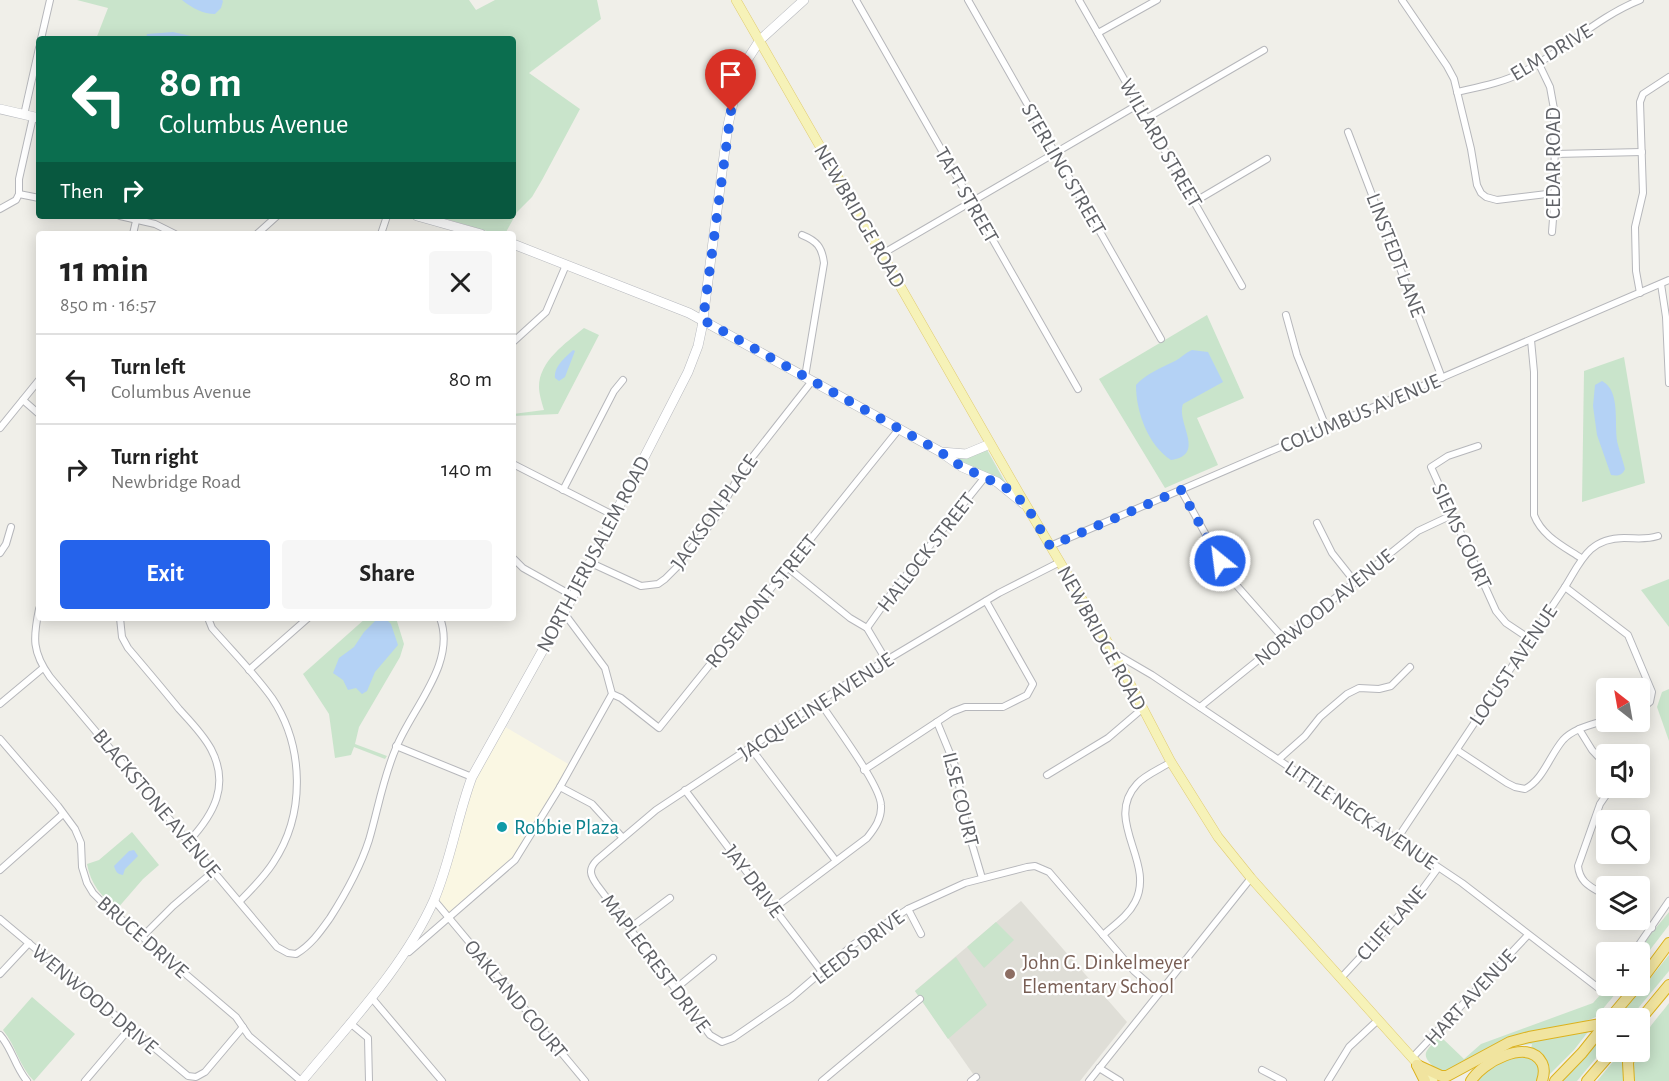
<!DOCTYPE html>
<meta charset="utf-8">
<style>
body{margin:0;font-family:"Alegreya Sans",sans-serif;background:#f6f6f6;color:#222;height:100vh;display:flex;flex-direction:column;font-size:22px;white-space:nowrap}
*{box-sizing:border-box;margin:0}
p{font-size:20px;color:#767676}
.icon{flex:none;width:33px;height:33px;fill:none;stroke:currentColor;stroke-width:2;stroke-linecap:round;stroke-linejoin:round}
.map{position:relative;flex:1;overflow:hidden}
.panel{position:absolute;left:36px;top:231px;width:480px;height:390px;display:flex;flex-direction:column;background:#fff;border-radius:6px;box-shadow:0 3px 15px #0003}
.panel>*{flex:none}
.top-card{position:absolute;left:36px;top:36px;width:480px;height:183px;border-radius:6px;box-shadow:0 3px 15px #0003;background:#0b6e4f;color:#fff;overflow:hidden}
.needle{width:39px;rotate:329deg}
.tools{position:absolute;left:1596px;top:678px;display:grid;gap:12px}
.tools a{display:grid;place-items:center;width:54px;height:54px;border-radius:6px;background:#fff;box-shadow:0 3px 15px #0003;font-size:30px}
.pin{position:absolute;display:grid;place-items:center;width:51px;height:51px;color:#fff;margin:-62px -26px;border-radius:50% 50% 50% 0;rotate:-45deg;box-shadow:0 0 6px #0007}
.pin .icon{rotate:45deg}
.me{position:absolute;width:66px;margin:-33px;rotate:331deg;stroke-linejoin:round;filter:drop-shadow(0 0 4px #0008)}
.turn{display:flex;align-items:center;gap:21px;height:126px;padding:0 24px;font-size:27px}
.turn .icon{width:78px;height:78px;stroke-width:2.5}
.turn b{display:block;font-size:42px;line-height:51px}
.then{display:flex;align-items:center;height:57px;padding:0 24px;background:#0003;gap:12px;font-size:22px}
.round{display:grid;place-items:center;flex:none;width:63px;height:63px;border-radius:6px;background:#f6f6f6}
.overview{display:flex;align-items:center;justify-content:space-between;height:102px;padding:0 24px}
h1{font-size:36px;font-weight:700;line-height:45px}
.primary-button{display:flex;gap:12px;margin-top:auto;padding:12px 24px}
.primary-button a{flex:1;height:69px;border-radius:6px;background:#2563eb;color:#fff;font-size:24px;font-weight:700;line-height:69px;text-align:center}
.primary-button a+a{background:#f6f6f6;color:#222}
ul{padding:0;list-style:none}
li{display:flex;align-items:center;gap:18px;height:90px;padding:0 24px;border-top:2px solid #e0e0e0}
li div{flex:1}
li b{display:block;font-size:22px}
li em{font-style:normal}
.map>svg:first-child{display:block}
.commercial{fill:#faf7e3}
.education{fill:#dfded7}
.green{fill:#c9e4cb}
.water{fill:#b4d2f5}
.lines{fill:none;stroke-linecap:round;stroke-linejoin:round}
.street-casing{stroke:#b6b7bb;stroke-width:8}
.secondary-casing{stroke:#b7b9be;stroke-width:10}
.primary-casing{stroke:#e1cc71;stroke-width:10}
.highway-casing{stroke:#dcb21d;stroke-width:12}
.street{stroke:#fff;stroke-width:6}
.secondary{stroke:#fff;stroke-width:9}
.primary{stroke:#f6f2b8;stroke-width:9}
.highway{stroke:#f1e49f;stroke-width:10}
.route{stroke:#2563eb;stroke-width:10;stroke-dasharray:0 18}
.culture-dot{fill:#0f9aa8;stroke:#fff;stroke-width:2}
.education-dot{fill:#8d6e63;stroke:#fff;stroke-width:2}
.labels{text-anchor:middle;stroke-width:4.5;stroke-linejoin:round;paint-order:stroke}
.street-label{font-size:21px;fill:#606267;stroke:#fff}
.culture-label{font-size:21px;fill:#0d838f;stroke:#fff;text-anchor:start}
.education-label{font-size:21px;fill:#785e54;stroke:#fff;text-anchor:start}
</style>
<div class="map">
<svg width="1669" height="1081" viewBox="0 0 1669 1081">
<rect width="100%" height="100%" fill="#f0efe9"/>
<path class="commercial" d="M502,725L570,765L514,859L448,914L436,900L476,775Z"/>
<path class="education" d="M1021,901L1127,1022L1080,1081H978L915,991Z"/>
<g class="green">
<path d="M77,0H469L476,10L495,0H597L601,19L529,73L580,109L542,180L532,197L517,212L505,234H497L436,216H513V39H96L108,8Z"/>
<path d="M1207,315L1244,398L1197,418L1218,465L1165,488L1099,379Z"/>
<path d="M584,328L599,335L558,414L513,416V414L544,410C542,403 539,394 539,387C539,361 566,343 584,328Z"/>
<path d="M1624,357L1645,483L1582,502L1584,371Z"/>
<path d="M986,448L1009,489L947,455Z"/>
<path d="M1669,579V627L1641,590Z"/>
<path d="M366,618H396L404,644L400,657L359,727L355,744L387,756L385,759L354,747L351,755L335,758L329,714L303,674Z"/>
<path d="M1669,689V741L1657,707L1662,692Z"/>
<path d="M132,832L159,865L143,879L117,909C101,896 91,885 87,864L99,860Z"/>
<path d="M1669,912V925L1640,963V952H1636Z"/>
<path d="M996,922L1014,940L984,968L967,947Z"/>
<path d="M1669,955V971L1630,1018H1618Z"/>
<path d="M956,957L987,1005L948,1039L915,991Z"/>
<path d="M1608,986H1622L1596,1017L1581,1023L1509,1038L1493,1045L1451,1071H1438C1419,1054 1424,1053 1440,1036L1464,1059L1481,1044L1593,1003Z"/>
<path d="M32,997L75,1034L34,1081C19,1066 16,1046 3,1030Z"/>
<path d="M1669,1003V1081H1633L1635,1053L1640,1052C1640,1034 1659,1017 1669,1003Z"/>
<path d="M1591,1028L1574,1050L1548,1076C1545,1063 1545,1054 1531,1049L1532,1044L1521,1045L1520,1042Z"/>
<path d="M1606,1030V1046L1577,1081H1559Z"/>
<path d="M1621,1052H1629L1626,1081H1597Z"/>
<path d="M1518,1055L1528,1056L1541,1068L1539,1081H1472L1481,1070Z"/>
</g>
<g class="water">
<path d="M182,0H222L223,1L221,8L215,14C203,14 192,8 182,0Z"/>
<path d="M173,32L191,36L193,39H146L147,34Z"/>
<path d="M573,350L575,351L565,377L559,381L555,378C554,366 565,358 573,350Z"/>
<path d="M1192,350L1208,352L1223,382L1183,404C1176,423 1207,455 1171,460C1148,445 1136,412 1136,385C1147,373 1161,368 1175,361C1181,358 1185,353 1192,350Z"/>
<path d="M1602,381C1622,391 1613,427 1618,445C1620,453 1623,461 1625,469C1622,476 1617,476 1611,475L1597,435L1593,406L1595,385Z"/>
<path d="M385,618L391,624L398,645L375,672L367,691L362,694L356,688L348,690L343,680L333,673L339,658L354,647L364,632L376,620Z"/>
<path d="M134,850L138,856L125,869L123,875C117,874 116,872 114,866L129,851Z"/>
</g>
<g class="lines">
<g class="street-casing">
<g id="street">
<path d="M856,0L1078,389"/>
<path d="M968,0L1161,339"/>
<path d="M1079,0L1242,286"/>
<path d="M1402,0L1447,66L1454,79L1471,149L1477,185L1481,193L1486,197L1497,200L1555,193"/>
<path d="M1098,33L1157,0"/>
<path d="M41,39L50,0"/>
<path d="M1538,62L1550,87L1554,109L1555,193L1552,232"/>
<path d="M1457,92C1479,87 1502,83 1523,72C1564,51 1597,17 1640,0"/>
<path d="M24,115L39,48"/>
<path d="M1147,118L1264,50"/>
<path d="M1348,132L1442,378"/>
<path d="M1555,154L1642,152"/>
<path d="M19,194V179L33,117"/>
<path d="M1194,202L1267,159"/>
<path d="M0,209L16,200L19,194L39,198"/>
<path d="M120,216L155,224L175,234"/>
<path d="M133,234L136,221"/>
<path d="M257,234L277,216"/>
<path d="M381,234L387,216"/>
<path d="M802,235C817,241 822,247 824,263L805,377"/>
<path d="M882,254L1139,104"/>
<path d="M1661,284L1666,317L1669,383"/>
<path d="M1640,293L1636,271L1635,227L1643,193L1640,102L1643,94L1669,77"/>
<path d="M1286,315L1297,355L1326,427"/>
<path d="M1531,340L1534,372V515C1542,536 1563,546 1581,558"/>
<path d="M513,342L546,312L566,265"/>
<path d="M23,400L39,414"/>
<path d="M0,428L39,380"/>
<path d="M1478,446L1448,456L1431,467L1496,611L1506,623L1530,639"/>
<path d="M513,464L615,516"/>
<path d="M563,490L614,391L623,380"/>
<path d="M1181,490L1230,578L1284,639"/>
<path d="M1317,523L1332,553L1355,582"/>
<path d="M1050,546L1669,280"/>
<path d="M0,553L6,544L11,527"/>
<path d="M513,558L523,568L573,596"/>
<path d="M1060,562L999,593L843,686L656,810L597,860C588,869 590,875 597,885L710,1035L722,1042L733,1038L791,998L854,944L908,909L965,883L1027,867L1035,866L1049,872L1134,971L1159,993"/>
<path d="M591,563L641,586L658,584L665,579L676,568L716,517L743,469L812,381"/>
<path d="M788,568L850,618L867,628L886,660"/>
<path d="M1565,587L1628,635L1652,692L1650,702L1640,710"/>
<path d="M39,609C33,638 32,652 50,677L277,947L288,953L296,954C311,945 320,932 330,918C346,893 360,868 369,840C378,809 383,778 396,748C412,708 457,663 440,618"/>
<path d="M120,618L122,637L128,648C145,668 162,688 179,709C190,721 203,734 211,749C230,785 214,814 189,841"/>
<path d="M208,618L212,628C232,651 254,673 272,698C304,746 306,814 273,863C264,877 252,889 240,901"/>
<path d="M867,628L891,594L985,477"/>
<path d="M1116,654L1152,675L1462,883L1601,990L1606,984"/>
<path d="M249,670L308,618"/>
<path d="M612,694L621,698L659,728L899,429"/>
<path d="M0,704L43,668"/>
<path d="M1200,707L1418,531L1452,515"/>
<path d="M937,722L956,768L966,824L982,878"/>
<path d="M1579,729L1592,750L1606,765"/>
<path d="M0,739L58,806L75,829L81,843L82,867L87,883L93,893L106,906L236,1017L249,1036L301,1081"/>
<path d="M396,746L472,777"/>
<path d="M750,747L836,861"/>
<path d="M1457,750L1507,783L1515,787L1525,789C1543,780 1550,755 1563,740C1574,728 1592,725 1606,720"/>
<path d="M1279,759L1305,736L1320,717L1347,694L1359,688L1379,689L1391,686L1410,667"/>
<path d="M864,770L952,712L965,707H1003L1027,695L1033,684L986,601"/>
<path d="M1047,775L1108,738L1142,709"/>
<path d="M560,787L592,804L622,837"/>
<path d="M685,790L822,972"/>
<path d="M1397,839L1565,587C1581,561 1589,538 1624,538C1637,538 1645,540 1658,536"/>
<path d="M0,870L63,814"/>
<path d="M1606,896C1592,887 1580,884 1578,866L1600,804L1611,788"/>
<path d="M434,900L585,1081"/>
<path d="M774,908L867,838C875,828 882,818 881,805C880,784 833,723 820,702"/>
<path d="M908,909L921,934"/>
<path d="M0,919L188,1076L196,1077L205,1072L243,1027"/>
<path d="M1640,919L1652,928"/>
<path d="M630,928L670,898"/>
<path d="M1103,935C1114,925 1128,916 1135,902C1156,862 1103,821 1137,784C1145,775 1160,769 1171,762"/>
<path d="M142,937L173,906L214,871"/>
<path d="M409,952L515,860L560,787L612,694L605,668L564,613"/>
<path d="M1634,952L1669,901"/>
<path d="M0,974L29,943"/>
<path d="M1341,978L1419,894L1438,868"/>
<path d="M675,989L713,958"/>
<path d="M371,997L442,1081"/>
<path d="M350,1023L368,1038L369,1081"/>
<path d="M0,1035C12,1048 15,1067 27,1081"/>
<path d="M1412,1058L1528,935"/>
<path d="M1099,1068L1120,1081"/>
<path d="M1262,1070L1283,1081"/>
<path d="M85,1081L130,1028"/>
<path d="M822,1081L920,999"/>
<path d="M971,1081L976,1077"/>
<path d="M1089,1081L1251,878"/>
<path d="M1328,1081L1349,1047L1378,1020"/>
</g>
</g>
<g class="secondary-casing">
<g id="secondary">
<path d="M0,109L39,118"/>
<path d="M417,216L481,234"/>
<path d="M513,244L689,313L939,451L962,467L997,482L1024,504"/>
<path d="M941,452L966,454L990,444"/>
<path d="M302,1081C349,1024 404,967 434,900C451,860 457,817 472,777L573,596L688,372L698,346L702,327L728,125L738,81L749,57L760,40L804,0"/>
</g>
</g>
<g class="primary-casing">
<path id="primary" d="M736,0L1020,495L1114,653L1171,762L1218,837L1251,878L1433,1081"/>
</g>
<g class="highway-casing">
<g id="highway">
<path d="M1640,982L1669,943"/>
<path d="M1610,1018L1637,986"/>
<path d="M1640,1020L1669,985"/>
<path d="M1417,1065L1441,1076H1447L1510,1042L1529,1037L1606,1023"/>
<path d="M1417,1065L1425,1081"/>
<path d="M1471,1081C1481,1063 1528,1037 1542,1063C1545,1069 1544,1075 1542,1081"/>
<path d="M1555,1081L1582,1053L1606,1023"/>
<path d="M1587,1081L1612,1052"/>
<path d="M1629,1081L1628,1063L1631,1052"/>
</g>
</g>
<use href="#street" class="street"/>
<use href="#secondary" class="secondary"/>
<use href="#primary" class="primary"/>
<use href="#highway" class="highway"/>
</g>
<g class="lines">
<path class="route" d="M731,111L703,320L939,451L962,467L1005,487L1026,505L1050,546L1181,490L1220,561"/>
</g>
<circle class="culture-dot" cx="502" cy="827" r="6"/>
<circle class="education-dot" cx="1010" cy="974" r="6"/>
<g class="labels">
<g class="street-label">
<text transform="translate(1551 52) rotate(-31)" y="7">ELM DRIVE</text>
<text transform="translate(1161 143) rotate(60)" y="7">WILLARD STREET</text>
<text transform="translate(1553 163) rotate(-90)" y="7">CEDAR ROAD</text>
<text transform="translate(1064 169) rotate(60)" y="7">STERLING STREET</text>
<text transform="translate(967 195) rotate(60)" y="7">TAFT STREET</text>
<text transform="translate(860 216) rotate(60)" y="7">NEWBRIDGE ROAD</text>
<text transform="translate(1396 255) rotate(69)" y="7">LINSTEDT LANE</text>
<text transform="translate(1360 413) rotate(-23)" y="7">COLUMBUS AVENUE</text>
<text transform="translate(714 512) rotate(-55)" y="7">JACKSON PLACE</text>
<text transform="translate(1462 536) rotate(65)" y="7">SIEMS COURT</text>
<text transform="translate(926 552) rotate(-52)" y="7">HALLOCK STREET</text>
<text transform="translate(593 554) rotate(-62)" y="7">NORTH JERUSALEM ROAD</text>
<text transform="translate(761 601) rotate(-51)" y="7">ROSEMONT STREET</text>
<text transform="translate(1324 607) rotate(-39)" y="7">NORWOOD AVENUE</text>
<text transform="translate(1102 638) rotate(61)" y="7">NEWBRIDGE ROAD</text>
<text transform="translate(1513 665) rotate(-56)" y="7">LOCUST AVENUE</text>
<text transform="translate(816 706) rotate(-33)" y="7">JACQUELINE AVENUE</text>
<text transform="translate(961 799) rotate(76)" y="7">ILSE COURT</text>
<text transform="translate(157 803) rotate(50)" y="7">BLACKSTONE AVENUE</text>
<text transform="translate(1361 815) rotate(34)" y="7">LITTLE NECK AVENUE</text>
<text transform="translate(754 881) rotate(53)" y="7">JAY DRIVE</text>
<text transform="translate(1391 923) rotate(-48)" y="7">CLIFF LANE</text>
<text transform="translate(143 937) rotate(41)" y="7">BRUCE DRIVE</text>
<text transform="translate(858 947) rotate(-37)" y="7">LEEDS DRIVE</text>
<text transform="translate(656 963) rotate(53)" y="7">MAPLECREST DRIVE</text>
<text transform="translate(1470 997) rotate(-47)" y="7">HART AVENUE</text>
<text transform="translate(95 999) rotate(40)" y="7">WENWOOD DRIVE</text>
<text transform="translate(516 999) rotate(50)" y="7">OAKLAND COURT</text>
</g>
<g class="culture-label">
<text x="514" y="834">Robbie Plaza</text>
</g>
<g class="education-label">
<text x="1022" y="969">John G. Dinkelmeyer<tspan x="1022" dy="24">Elementary School</tspan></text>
</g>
</g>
</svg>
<div class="tools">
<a><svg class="needle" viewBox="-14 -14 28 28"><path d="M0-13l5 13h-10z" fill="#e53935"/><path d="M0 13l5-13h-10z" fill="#767676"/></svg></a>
<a><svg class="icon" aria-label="sound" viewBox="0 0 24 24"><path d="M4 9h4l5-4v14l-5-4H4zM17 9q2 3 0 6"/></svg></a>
<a><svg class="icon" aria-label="search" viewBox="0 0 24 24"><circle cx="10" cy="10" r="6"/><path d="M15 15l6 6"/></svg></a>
<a><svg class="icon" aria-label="layers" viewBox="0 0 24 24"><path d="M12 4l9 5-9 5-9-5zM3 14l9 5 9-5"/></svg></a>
<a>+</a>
<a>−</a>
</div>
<div class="pin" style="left:731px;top:111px;background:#d93025"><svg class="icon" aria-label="arrive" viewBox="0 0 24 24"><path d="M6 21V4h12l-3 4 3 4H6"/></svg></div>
<svg class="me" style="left:1220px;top:561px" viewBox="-20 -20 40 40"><circle r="17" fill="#2563eb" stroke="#fff" stroke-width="3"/><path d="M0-11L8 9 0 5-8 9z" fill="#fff"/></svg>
<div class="top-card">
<div class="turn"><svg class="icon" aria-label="left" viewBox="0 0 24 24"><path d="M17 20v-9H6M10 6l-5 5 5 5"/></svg><div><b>80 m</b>Columbus Avenue</div></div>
<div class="then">Then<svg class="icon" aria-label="right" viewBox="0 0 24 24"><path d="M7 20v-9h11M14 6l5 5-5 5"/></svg></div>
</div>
<section class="panel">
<div class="overview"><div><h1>11 min</h1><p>850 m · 16:57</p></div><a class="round"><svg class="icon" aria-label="close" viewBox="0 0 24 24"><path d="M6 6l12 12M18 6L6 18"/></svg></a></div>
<ul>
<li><svg class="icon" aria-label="left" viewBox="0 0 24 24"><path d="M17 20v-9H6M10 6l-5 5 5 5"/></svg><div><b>Turn left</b><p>Columbus Avenue</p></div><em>80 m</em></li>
<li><svg class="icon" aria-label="right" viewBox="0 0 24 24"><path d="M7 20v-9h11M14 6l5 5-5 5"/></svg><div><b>Turn right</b><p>Newbridge Road</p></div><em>140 m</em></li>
</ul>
<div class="primary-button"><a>Exit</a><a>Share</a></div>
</section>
</div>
